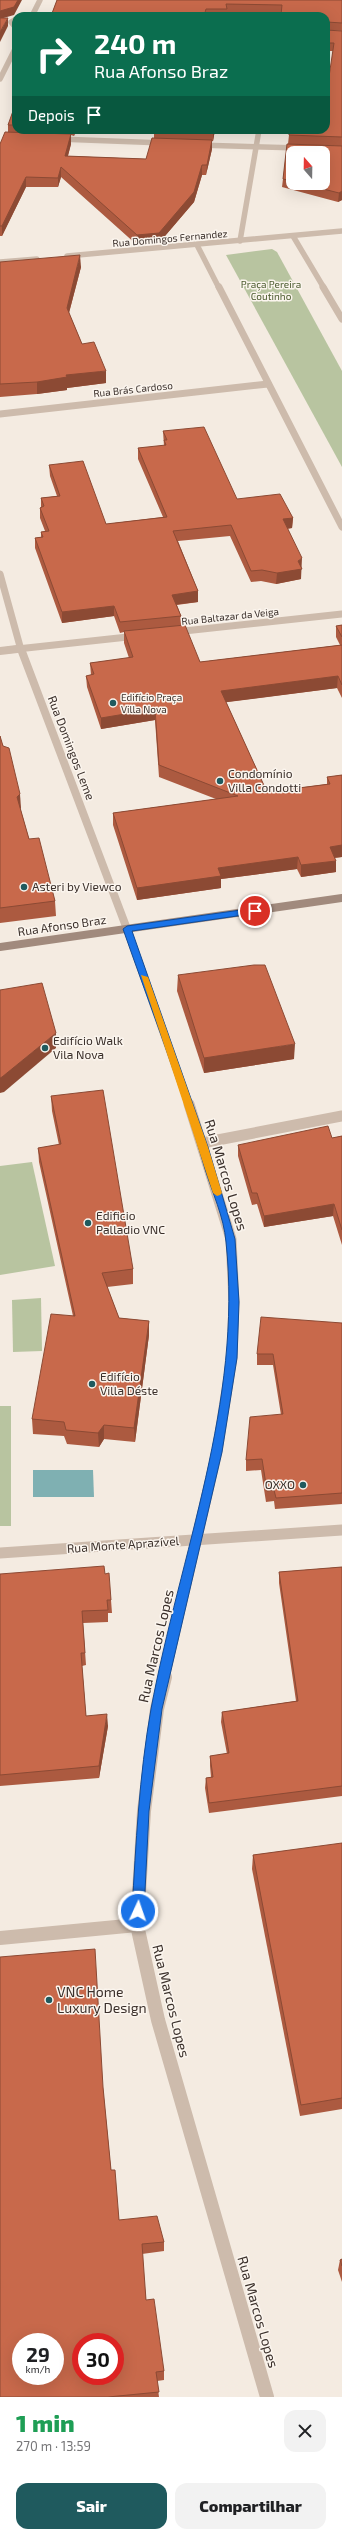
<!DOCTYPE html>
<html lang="pt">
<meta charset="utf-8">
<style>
body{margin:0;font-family:"Exo 2",sans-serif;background:#f2f2f2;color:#202124;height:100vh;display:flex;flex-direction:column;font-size:15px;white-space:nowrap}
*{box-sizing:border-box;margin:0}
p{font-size:13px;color:#757577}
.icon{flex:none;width:22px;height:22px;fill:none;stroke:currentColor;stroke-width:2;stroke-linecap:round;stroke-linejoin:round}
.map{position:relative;height:2397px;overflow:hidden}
.panel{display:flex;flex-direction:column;background:#fff;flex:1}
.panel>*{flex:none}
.hud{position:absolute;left:12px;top:12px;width:318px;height:122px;border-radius:12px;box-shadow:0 4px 16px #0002;background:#0b6e4f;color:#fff;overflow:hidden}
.needle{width:26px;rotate:340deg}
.buttons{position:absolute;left:286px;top:146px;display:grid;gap:8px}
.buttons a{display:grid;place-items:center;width:44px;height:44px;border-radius:8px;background:#fff;box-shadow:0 4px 16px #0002;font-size:20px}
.speed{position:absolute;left:12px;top:2333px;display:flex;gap:8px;font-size:20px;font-weight:700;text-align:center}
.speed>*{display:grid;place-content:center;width:52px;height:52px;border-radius:50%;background:#fff;box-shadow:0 4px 16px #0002;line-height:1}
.speed small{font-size:10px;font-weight:400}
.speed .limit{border:6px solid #d22;background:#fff;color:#111}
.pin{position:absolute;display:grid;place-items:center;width:34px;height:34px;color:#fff;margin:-17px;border:2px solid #fff;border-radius:50%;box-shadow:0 1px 4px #0007}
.me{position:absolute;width:44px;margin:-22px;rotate:3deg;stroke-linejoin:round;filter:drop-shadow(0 0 3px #0008)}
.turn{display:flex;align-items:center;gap:14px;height:84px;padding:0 16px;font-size:18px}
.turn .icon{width:52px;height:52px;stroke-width:2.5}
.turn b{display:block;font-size:28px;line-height:34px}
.then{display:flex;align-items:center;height:38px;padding:0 16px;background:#0003;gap:8px;font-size:15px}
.round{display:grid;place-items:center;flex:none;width:42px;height:42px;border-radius:12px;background:#f2f2f2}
.head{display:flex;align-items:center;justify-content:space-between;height:68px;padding:0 16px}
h1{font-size:24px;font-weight:800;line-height:30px;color:#1e9e55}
.button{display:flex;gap:8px;margin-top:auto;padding:8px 16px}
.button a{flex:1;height:46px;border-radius:12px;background:#1f5a5e;color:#fff;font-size:16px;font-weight:800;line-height:46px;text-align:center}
.button a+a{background:#f2f2f2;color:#202124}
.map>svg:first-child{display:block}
.green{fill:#b8c4a0}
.water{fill:#7fb0b2}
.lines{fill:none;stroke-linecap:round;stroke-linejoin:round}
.street-far4{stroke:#cdbbac;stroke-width:5.5}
.street-far3{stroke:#cdbbac;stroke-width:7}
.street-far2{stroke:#cdbbac;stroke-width:8}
.street-far1{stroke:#cdbbac;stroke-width:11}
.street{stroke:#cdbbac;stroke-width:14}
.secondary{stroke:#a18a7d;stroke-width:8}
.wall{fill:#ac5a40;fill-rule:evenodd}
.shaded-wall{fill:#8c4a34}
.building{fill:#c8694b;stroke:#8c4a34;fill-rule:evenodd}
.route{fill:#1a73e8;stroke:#114b97}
.slow{fill:#f59e0b}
.poi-dot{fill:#1f5a5e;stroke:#fbf5ee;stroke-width:1.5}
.labels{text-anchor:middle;stroke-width:3;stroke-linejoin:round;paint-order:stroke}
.far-street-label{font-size:10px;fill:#3b302b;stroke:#fbf5ee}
.far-park-label{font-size:10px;fill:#4a5a2e;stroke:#fbf5ee}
.far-poi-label{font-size:10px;fill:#3b302b;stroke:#fbf5ee;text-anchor:start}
.street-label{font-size:12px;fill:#3b302b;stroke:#fbf5ee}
.poi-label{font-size:12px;fill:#3b302b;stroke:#fbf5ee;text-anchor:start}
.near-street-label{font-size:14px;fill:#3b302b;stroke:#fbf5ee}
.near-poi-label{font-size:14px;fill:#3b302b;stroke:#fbf5ee;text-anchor:start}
</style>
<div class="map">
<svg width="342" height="2397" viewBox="0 0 342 2397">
<rect width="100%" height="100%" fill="#f4ebe1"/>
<g class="green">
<path d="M272,249L277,252L342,371V467L226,255Z"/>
<path d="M32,1162L55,1266L0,1275V1166Z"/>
<path d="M41,1298L42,1351L13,1352L12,1300Z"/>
<path d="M11,1406V1526H0V1406Z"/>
</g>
<path class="water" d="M33,1470H93L94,1497H33Z"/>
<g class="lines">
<g class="street-far4">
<path d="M32,16L40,0"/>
<path d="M16,19L11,22L16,28"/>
<path d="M0,79L16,47"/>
<path d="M58,139L164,143"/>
<path d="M198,145L300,148"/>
<path d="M293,236L324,288"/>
<path d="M240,241L259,130"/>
<path d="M197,245L219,288"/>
<path d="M67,256L342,231"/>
<path d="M0,262L37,259"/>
</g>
<g class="street-far3">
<path d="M219,287L342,527"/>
<path d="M323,287L342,319"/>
<path d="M0,414L268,384"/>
<path d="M0,574L21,650"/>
<path d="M175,632L342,614"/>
<path d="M8,650L137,636"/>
</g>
<g class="street-far2">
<path d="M21,649L127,929L189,1105"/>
<path d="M0,651L17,649"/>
</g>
<g class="street-far1">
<path d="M202,1143L342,1116"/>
<path d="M0,1553L342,1530"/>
<path d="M164,1678L217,1452L232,1358L234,1302L231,1239L189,1104"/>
</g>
<g class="street">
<path d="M165,1677L157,1709L144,1811L137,1925L158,2020L267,2397"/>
<path d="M0,1938L137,1925"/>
</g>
<path class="secondary" d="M0,947L342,898"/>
</g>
<g class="wall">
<path d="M57,0H342V31L326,30V16H281L282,13L227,12V16H51Z"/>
<path d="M326,30L342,31V200L338,202L282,187L283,179L288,144L289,135L326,130L333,51H326ZM293,153L323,183H293Z"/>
<path d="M16,112V130H76L74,136L71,135V144L68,156L146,159L154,138V130H215L213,141H212V149L206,175H202L194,202L159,243L137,245L61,177L58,187H26L2,236H0V144L8,132V125Z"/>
<path d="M0,262L81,267L69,313L82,344L106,383L67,388V390L37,394L0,397Z"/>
<path d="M163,431L237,499L293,518L292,528L287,529L301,567V579L276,584L261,581L251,582L230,536L178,541L198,591V602L177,605L181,616V625L200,662L340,645L336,637V626L342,625V698L337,688L226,702L267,792L327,784V777L342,775V857L335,858L336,872L301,877L297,869L221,879V888L137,900L113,825V813L216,799L159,777L155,720L101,729L87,687L86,676L91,675L90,663L129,658L124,643V632L120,633L114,616L62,623L35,548V538L41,537V532L45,531L40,518V508L41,507V498L57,496L50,476L49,465L106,524L163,517L138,459V448L164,446Z"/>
<path d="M0,736L29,839L55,901L56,916L0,923Z"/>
<path d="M178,975L294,1059L204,1073L177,991Z"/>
<path d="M51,1096L133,1269V1284L107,1287L119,1318L149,1321V1335L135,1442L104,1439L99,1447L67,1444L64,1436L33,1434L32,1419L73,1316L39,1162L38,1148L59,1145L52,1111Z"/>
<path d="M342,1136V1245L333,1216L264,1227L257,1204L252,1205L238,1156V1145L332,1138Z"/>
<path d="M342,1323V1504L275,1509L274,1501L266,1502L261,1470L246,1471V1460L281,1415L273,1365H257V1354Z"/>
<path d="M342,1567V1796L209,1813L205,1788L206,1778L211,1777L210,1766V1756L227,1754L221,1722L222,1712L296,1701L279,1583V1572Z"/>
<path d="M0,1574H105L111,1600L112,1613H108V1622L83,1623L86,1665L82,1666L86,1716L108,1726L99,1778L0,1786Z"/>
<path d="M342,1844V2109L300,2116L252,1869L253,1855Z"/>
<path d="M103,2088L111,2170L119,2220L164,2242V2251L142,2254L146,2300L164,2371V2380L157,2381L159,2397H0Z"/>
<path d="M342,2259V2282L338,2270L340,2260Z"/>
</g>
<g class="shaded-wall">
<path d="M18,0H22L14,15L0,19V11Z"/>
<path d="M8,18V26L0,42V32Z"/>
<path d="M74,130H76L74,136Z"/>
<path d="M214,130H215L213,141V132Z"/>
<path d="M71,134V144L65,166V156Z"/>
<path d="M212,140V149L206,175L207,165Z"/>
<path d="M202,165V175L194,202L159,243L137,245V235Z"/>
<path d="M61,167V177L58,187V178Z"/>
<path d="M26,177V187L2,236V226Z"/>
<path d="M342,191V200L338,202L339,193Z"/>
<path d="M80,255L81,267L67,320V308Z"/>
<path d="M106,371V383L67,388V390L37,394V382L66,375Z"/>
<path d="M293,518L292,528L282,529L283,519Z"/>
<path d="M302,558L301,579L276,584L277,573L298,561Z"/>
<path d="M198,591V602L172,605V595Z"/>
<path d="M114,606V616L62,623V612Z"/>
<path d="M338,676L337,688L220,703L221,691Z"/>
<path d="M155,709V720L101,729V718Z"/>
<path d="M20,794L21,808L18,811L17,797Z"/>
<path d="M342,845V857L330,858V847Z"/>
<path d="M298,857L297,869L221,879V888L137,900V888L218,868Z"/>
<path d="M336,861V872L301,877V865Z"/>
<path d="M56,1033V1048L4,1092L0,1093V1078Z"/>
<path d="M295,1044L294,1059L204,1073V1058Z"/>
<path d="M334,1204L333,1216L264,1227V1216Z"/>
<path d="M149,1321V1335L135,1442L134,1428Z"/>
<path d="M104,1425V1439L99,1447L98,1433Z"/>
<path d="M107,1714L108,1726L99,1778V1766Z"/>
</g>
<g class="building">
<path d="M0,0H18L14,7L0,11Z"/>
<path d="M57,0H342V23L327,22H326V16H298L281,15L282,5L226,4L227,9H206L204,16H51Z"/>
<path d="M0,18H8L0,32Z"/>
<path d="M326,30L342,31V137L289,135V130H326V97L334,43H326Z"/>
<path d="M13,111L16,112V125H8Z"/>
<path d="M154,130H214L213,132Z"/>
<path d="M5,132L71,134L65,156L146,159L152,138L212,140L207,165H202L194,192L159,233L137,235L61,167L58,178L26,177L2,226H0V144Z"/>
<path d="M287,144L342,146V191L339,193L300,183H323V153H293V181L283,179Z"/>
<path d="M80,255L67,308L82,344L94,342L106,371L66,375L67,377L37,382L0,384V262Z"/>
<path d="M204,427L237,499L280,494L293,518L283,519L302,558L298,561L302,569L277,573L262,570L251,571L231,525L173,531L198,591L172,595L181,616L120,622L114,606L62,612L35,538L43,537L41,532L49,531L40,508L44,506L41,498L60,496L49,465L83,461L106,524L167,517L138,448L166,445L164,440H167L163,431Z"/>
<path d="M185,625L200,662L342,645V685L338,676L221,691L267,792L330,784L327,777L342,775V845L330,847L336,861L301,865L298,857L218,868L221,876L137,888L113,813L238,796L159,765L155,709L101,718L86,676L94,674L90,663L133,657L124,631Z"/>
<path d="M342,625V637L336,626Z"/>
<path d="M0,736L3,746L9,748L20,794L17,797L29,839L39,838L55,901L0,908Z"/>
<path d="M254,965H265L295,1044L204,1058L178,975Z"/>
<path d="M42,983L56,1033L2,1077L0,1078V990Z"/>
<path d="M103,1090L133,1269L102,1273L119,1318L149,1321L134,1428L104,1425L98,1433L66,1430L64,1422L32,1419L51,1314L75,1316L38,1148L61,1144L51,1096Z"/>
<path d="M328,1126L332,1138L342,1136V1230L334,1204L264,1216L257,1193H252L238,1145Z"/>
<path d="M261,1317L342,1323V1493L276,1498L274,1490L267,1491L262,1459L246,1460L250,1417L283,1414L273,1354H257Z"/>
<path d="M104,1566L105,1574L109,1573L111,1600H107L108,1610L82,1611L85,1653H81L86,1716L107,1714L99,1766L0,1775V1574Z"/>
<path d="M342,1567V1786L209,1803L206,1778L213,1777L210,1756L229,1753L222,1712L298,1701L279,1572Z"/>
<path d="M342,1843V2098L301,2105L253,1855Z"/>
<path d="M95,1949L103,2087L111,2170H115L119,2220L157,2216L164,2242L142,2244L146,2300L154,2299L164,2371L156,2372L159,2392L108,2397H0V1957ZM21,2342H55V2376H21ZM81,2342H115V2376H81Z"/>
<path d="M342,2259V2266L340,2260Z"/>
</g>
<path class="route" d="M255,908L259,911L258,913L132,931L208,1147L235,1239L239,1302L237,1358L222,1452L162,1709L149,1811L144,1911L138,1917L132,1911C136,1844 139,1776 151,1709C180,1554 243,1402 226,1242C224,1217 212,1192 205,1169C182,1088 151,1009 123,929L127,926Z"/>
<path class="slow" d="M141,975L148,977L208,1147L222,1193L220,1195L217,1196L213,1193Z"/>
<g class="poi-dot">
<circle cx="113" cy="703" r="4"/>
<circle cx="220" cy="781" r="4"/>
<circle cx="24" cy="887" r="4"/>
<circle cx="45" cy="1048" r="4"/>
<circle cx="88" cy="1223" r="4"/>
<circle cx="92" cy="1384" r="4"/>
<circle cx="303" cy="1485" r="4"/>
<circle cx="49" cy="2000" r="4"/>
</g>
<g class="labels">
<g class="far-street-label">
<text transform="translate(170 238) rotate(-5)" y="4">Rua Domingos Fernandez</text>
<text transform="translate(133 389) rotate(-6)" y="4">Rua Brás Cardoso</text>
<text transform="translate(230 616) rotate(-6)" y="4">Rua Baltazar da Veiga</text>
</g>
<g class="far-park-label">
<text x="271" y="288">Praça Pereira<tspan x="271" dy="12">Coutinho</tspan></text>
</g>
<g class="far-poi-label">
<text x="121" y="701">Edifício Praça<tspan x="121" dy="12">Villa Nova</tspan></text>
</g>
<g class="street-label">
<text transform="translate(71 748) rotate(69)" y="4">Rua Domingos Leme</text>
<text transform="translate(62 926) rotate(-8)" y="4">Rua Afonso Braz</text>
<text transform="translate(123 1545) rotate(-4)" y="4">Rua Monte Aprazível</text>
</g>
<g class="poi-label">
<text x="228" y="778">Condomínio<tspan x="228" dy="14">Villa Condotti</tspan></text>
<text x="32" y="891">Asteri by Viewco</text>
<text x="53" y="1045">Edifício Walk<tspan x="53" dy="14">Vila Nova</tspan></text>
<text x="96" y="1220">Edificio<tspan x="96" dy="14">Palladio VNC</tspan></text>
<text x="100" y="1381">Edifício<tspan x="100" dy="14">Villa Déste</tspan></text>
<text x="295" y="1489" text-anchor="end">OXXO</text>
</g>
<g class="near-street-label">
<text transform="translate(226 1175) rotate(73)" y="5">Rua Marcos Lopes</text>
<text transform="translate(156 1646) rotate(-77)" y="5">Rua Marcos Lopes</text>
<text transform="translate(171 2001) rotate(76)" y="5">Rua Marcos Lopes</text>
<text transform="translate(258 2312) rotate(74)" y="5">Rua Marcos Lopes</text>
</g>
<g class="near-poi-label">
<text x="57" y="1997">VNC Home<tspan x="57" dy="16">Luxury Design</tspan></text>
</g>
</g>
</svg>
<div class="buttons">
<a><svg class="needle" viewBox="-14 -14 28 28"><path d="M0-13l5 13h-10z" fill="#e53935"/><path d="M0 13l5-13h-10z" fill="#757577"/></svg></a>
</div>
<div class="speed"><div>29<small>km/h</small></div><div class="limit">30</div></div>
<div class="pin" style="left:255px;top:911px;background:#d93025"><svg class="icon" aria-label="arrive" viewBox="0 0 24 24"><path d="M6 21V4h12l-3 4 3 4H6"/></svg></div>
<svg class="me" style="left:138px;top:1911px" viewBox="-20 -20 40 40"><circle r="17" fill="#1a73e8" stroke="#fff" stroke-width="3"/><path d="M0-11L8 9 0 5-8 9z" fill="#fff"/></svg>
<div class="hud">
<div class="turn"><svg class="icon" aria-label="right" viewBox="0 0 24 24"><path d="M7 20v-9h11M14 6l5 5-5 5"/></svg><div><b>240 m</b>Rua Afonso Braz</div></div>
<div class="then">Depois<svg class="icon" aria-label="arrive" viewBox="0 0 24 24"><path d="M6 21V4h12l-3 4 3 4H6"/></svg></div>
</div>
</div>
<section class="panel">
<div class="head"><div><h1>1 min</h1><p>270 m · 13:59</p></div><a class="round"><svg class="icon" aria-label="close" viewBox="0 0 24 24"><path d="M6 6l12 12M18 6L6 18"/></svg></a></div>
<div class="button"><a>Sair</a><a>Compartilhar</a></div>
</section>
